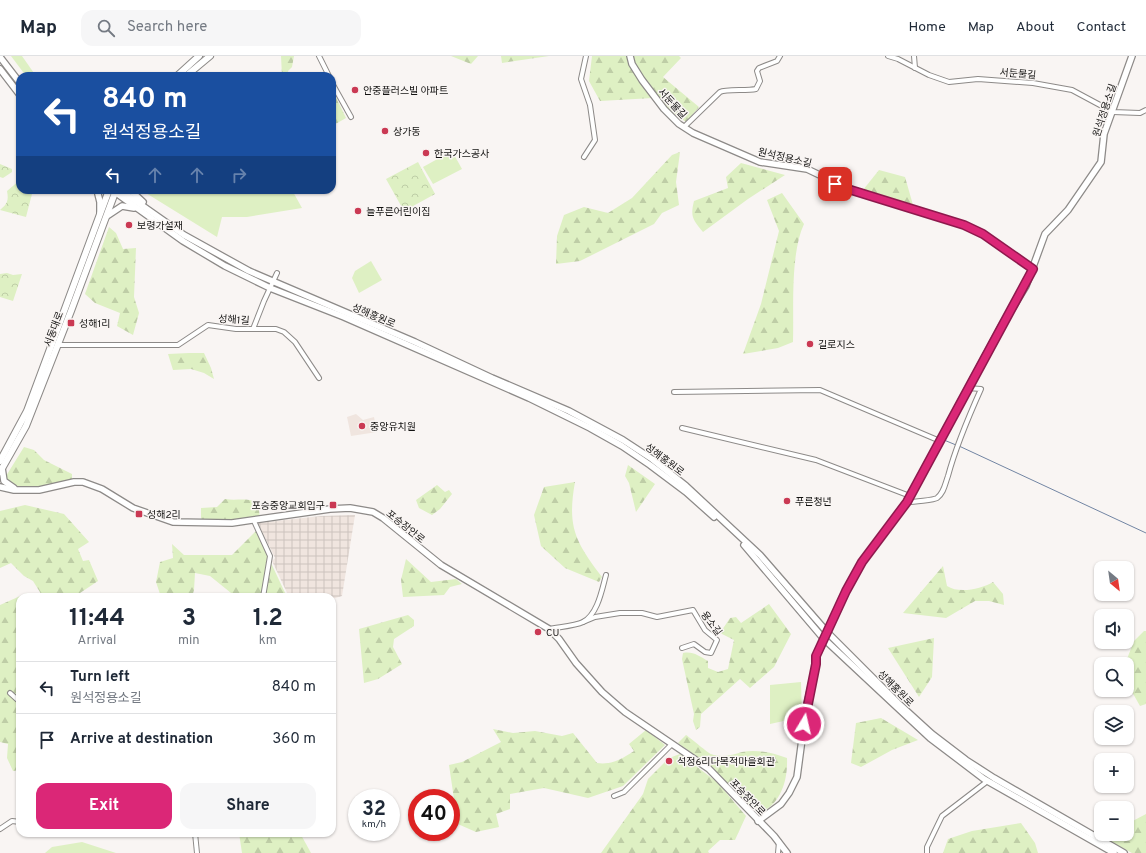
<!DOCTYPE html>
<meta charset="utf-8">
<style>
body{margin:0;font-family:Overpass,"Noto Sans KR",sans-serif;background:#f6f6f7;color:#1f2937;height:100vh;display:flex;flex-direction:column;font-size:15px;white-space:nowrap}
*{box-sizing:border-box;margin:0}
p{font-size:13px;color:#747a83}
.icon{flex:none;width:22px;height:22px;fill:none;stroke:currentColor;stroke-width:2;stroke-linecap:round;stroke-linejoin:round}
.map{position:relative;flex:1;overflow:hidden}
.drawer{position:absolute;left:16px;top:537px;width:320px;height:244px;display:flex;flex-direction:column;background:#fff;border-radius:12px;box-shadow:0 1px 3px #0004}
.drawer>*{flex:none}
.guide{position:absolute;left:16px;top:16px;width:320px;height:122px;border-radius:12px;box-shadow:0 1px 3px #0004;background:#1a4fa0;color:#fff;overflow:hidden}
.needle{width:26px;rotate:151deg}
.controls{position:absolute;left:1094px;top:505px;display:grid;gap:8px}
.controls a{display:grid;place-items:center;width:40px;height:40px;border-radius:8px;background:#fff;box-shadow:0 1px 3px #0004;font-size:20px}
.speed{position:absolute;left:348px;top:733px;display:flex;gap:8px;font-size:20px;font-weight:700;text-align:center}
.speed>*{display:grid;place-content:center;width:52px;height:52px;border-radius:50%;background:#fff;box-shadow:0 1px 3px #0004;line-height:1}
.speed small{font-size:10px;font-weight:400}
.speed .limit{border:6px solid #d22;background:#fff;color:#111}
.pin{position:absolute;display:grid;place-items:center;width:34px;height:34px;color:#fff;margin:-17px;border-radius:8px;box-shadow:0 2px 6px #0006}
.me{position:absolute;width:44px;margin:-22px;rotate:9deg;stroke-linejoin:round;filter:drop-shadow(0 0 3px #0008)}
.turn{display:flex;align-items:center;gap:14px;height:84px;padding:0 20px;font-size:18px}
.turn .icon{width:52px;height:52px;stroke-width:2.5}
.turn b{display:block;font-size:28px;line-height:34px}
.lanes{display:flex;align-items:center;height:38px;padding:0 20px;background:#0003;justify-content:center;gap:20px;direction:ltr}
.lanes .off{opacity:.35}
.eta{display:flex;justify-content:space-evenly;align-items:center;height:68px;text-align:center}
.eta b{font-size:24px;font-weight:700;line-height:28px}
.cta{display:flex;gap:8px;margin-top:auto;padding:8px 20px}
.cta a{flex:1;height:46px;border-radius:12px;background:#db2777;color:#fff;font-size:16px;font-weight:700;line-height:46px;text-align:center}
.cta a+a{background:#f6f6f7;color:#1f2937}
ul{padding:0;list-style:none}
li{display:flex;align-items:center;gap:12px;height:52px;padding:0 20px;border-top:1px solid #e0e1e3}
li div{flex:1}
li b{display:block;font-size:15px}
li em{font-style:normal}
header{display:flex;align-items:center;gap:24px;box-sizing:border-box;height:56px;padding:0 20px;background:#fff;border-bottom:1px solid #e0e1e3}
header strong{font-size:19px}
nav{display:flex;gap:22px;margin-inline-start:auto;font-size:14px}
.search{width:280px;height:36px;background:#f6f6f7;display:flex;align-items:center;gap:10px;box-sizing:border-box;padding:0 14px;border-radius:12px;color:#747a83;font-size:15px}
.map>svg:first-child{display:block}
.built{fill:#f0e5df}
.industrial{fill:url(#industrial-grid)}
.grass{fill:#def0c3}
.forest{fill:url(#forest-firs)}
.park{fill:url(#park-crowns)}
.lines{fill:none;stroke-linecap:round;stroke-linejoin:round}
.stream{stroke:#7285a3;stroke-width:1}
.street-casing{stroke:#8d8a88;stroke-width:6}
.secondary-casing{stroke:#8d8a88;stroke-width:8}
.primary-casing{stroke:#8d8a88;stroke-width:8}
.street{stroke:#fff;stroke-width:4}
.secondary{stroke:#fff;stroke-width:5.5}
.primary{stroke:#fff;stroke-width:6}
.route-casing{stroke:#8e194d;stroke-width:10}
.route{stroke:#db2777;stroke-width:7}
.poi-dot{fill:#ca3953;stroke:#f9f5f3;stroke-width:1.5}
.labels{text-anchor:middle;stroke-width:3;stroke-linejoin:round;paint-order:stroke}
.street-label{font-size:10px;fill:#131211;stroke:#f9f5f3}
.poi-label{font-size:10px;fill:#131211;stroke:#f9f5f3;text-anchor:start}
</style>
<header>
<strong>Map</strong>
<div class="search"><svg class="icon" aria-label="search" viewBox="0 0 24 24"><circle cx="10" cy="10" r="6"/><path d="M15 15l6 6"/></svg>Search here</div>
<nav><a>Home</a><a>Map</a><a>About</a><a>Contact</a></nav>
</header>
<div class="map">
<svg width="1146" height="797" viewBox="0 0 1146 797">
<defs>
<pattern id="industrial-grid" width="8" height="8" patternUnits="userSpaceOnUse"><rect width="8" height="8" fill="#f0e5df"/><path d="M0 4h8M4 0v8" fill="none" stroke="#cdc3be"/></pattern>
<pattern id="forest-firs" width="22" height="20" patternUnits="userSpaceOnUse"><rect width="22" height="20" fill="#def0c3"/><path d="M5 1l3.5 6h-7zM16 11l3.5 6h-7z" fill="#becda6"/></pattern>
<pattern id="park-crowns" width="20" height="18" patternUnits="userSpaceOnUse"><rect width="20" height="18" fill="#def0c3"/><path d="M2 6a3 3 0 1 1 6 0M12 15a3 3 0 1 1 6 0" fill="none" stroke="#becda6"/></pattern>
</defs>
<rect width="100%" height="100%" fill="#f9f5f3"/>
<path class="built" d="M356,358L363,364L374,361L377,376L351,380L347,361Z"/>
<path class="industrial" d="M355,459L342,540L332,543V541H289L272,505L275,502L258,467L321,460Z"/>
<g class="grass">
<path d="M11,0H22L36,20H26Z"/>
<path d="M452,95L462,113L433,128L423,111Z"/>
<path d="M141,134H292L302,152L247,161H222L217,181Z"/>
<path d="M371,205L382,224L359,237L352,222L355,215Z"/>
<path d="M801,626L802,661L770,668V629Z"/>
<path d="M82,786L116,797H45L52,791Z"/>
</g>
<g class="forest">
<path d="M281,0H294L292,11L288,15L289,20H282Z"/>
<path d="M451,0H478L471,8Z"/>
<path d="M501,0H549L502,7Z"/>
<path d="M592,0H679L681,2L663,21L699,51L686,66L653,42L600,45L589,25Z"/>
<path d="M332,33L346,62L332,70Z"/>
<path d="M680,96L676,126L679,149L662,157L654,168L580,205L556,208L557,180L564,159L584,151L608,157L632,142L672,99Z"/>
<path d="M741,107L785,119L748,143L703,176C693,164 690,161 694,145L728,132L726,121Z"/>
<path d="M879,114L905,121L913,149L863,134Z"/>
<path d="M782,137L804,168C790,198 794,252 793,286L778,292L743,298L761,248L779,175L767,144Z"/>
<path d="M109,171L116,177L123,193L136,192L134,241L139,257L133,279L117,270L120,257L95,247L85,238Z"/>
<path d="M189,297H204L211,312L214,323L204,317L191,313L173,314L168,298Z"/>
<path d="M24,391L34,394L44,404L72,418V423C62,429 21,434 11,428C8,426 7,423 6,420Z"/>
<path d="M628,409L655,428L636,456L629,427L625,420Z"/>
<path d="M575,426C567,471 575,485 602,521L599,526L565,512L541,490L534,459L544,431Z"/>
<path d="M437,429L445,436L449,434L452,438L440,453L432,459L419,452L416,444Z"/>
<path d="M225,443C237,445 248,441 258,447L260,462L229,465H201V452L217,451Z"/>
<path d="M25,449L64,458L89,486L78,493L83,505L89,504L98,525L74,541H43L33,525L24,520L11,507L0,512V455Z"/>
<path d="M256,475L287,541H236L210,520L195,517L194,534L192,541H161L156,526L160,506L173,502L172,488L184,499H232Z"/>
<path d="M406,503L431,526L456,523L462,528L450,531L444,539L403,541L401,524Z"/>
<path d="M943,510L947,530C959,538 981,533 993,526L1003,538L1004,549L989,545H975L946,562L903,557Z"/>
<path d="M27,537L36,541H20V714L13,715L7,702L8,688L0,686V549Z"/>
<path d="M769,548L791,578L774,611L750,632L740,623L701,658L700,671L696,674L693,665L694,658L682,603L683,597C693,595 699,600 708,605V612L718,616L728,613L734,584L720,577L730,562L736,561L741,567Z"/>
<path d="M408,559L414,564V570L394,583L393,591L402,608L378,623L364,627L359,573Z"/>
<path d="M1144,575H1146V648L1140,650L1127,627V608H1125L1134,585Z"/>
<path d="M934,582L932,621L919,641L888,592Z"/>
<path d="M881,662L918,684L892,694L861,711L851,707L856,667Z"/>
<path d="M493,673L513,677L535,675L562,680L573,677L597,707C612,709 622,703 634,695L629,688L646,674L665,689L623,730L588,742L544,732L510,738V753L496,758L499,771L476,776L451,765V744L454,743L449,709L462,706L501,686Z"/>
<path d="M686,679C692,683 708,697 711,698C722,702 732,699 742,696C757,693 773,697 787,702C788,724 781,749 759,757L743,744L709,709L678,687Z"/>
<path d="M680,698L717,726L746,760L735,784H720L708,795L709,797H601L643,738L648,723L669,702Z"/>
<path d="M1146,758V797H1132L1103,781L1109,778H1127V768Z"/>
<path d="M1021,767L1035,787L1038,797H943L948,783L972,775Z"/>
<path d="M239,777H300L311,797H242Z"/>
</g>
<g class="park">
<path d="M418,106L435,138L404,155L386,123Z"/>
<path d="M0,108L12,113V116L3,122L0,121Z"/>
<path d="M20,124V134H33L26,161L0,154C7,148 9,145 7,135Z"/>
<path d="M7,217L13,219L22,218L13,245L0,241V218Z"/>
</g>
<g class="lines">
<g class="stream">
<path d="M944,384L956,389"/>
<path d="M959,390L1146,477"/>
</g>
<g class="street-casing">
<g id="street">
<path d="M319,0L329,20"/>
<path d="M888,0L898,3L929,19L949,26L978,23L1033,27L1072,34L1113,56L1140,57L1146,54"/>
<path d="M914,0L915,12"/>
<path d="M332,27L351,61"/>
<path d="M684,71L720,36C726,33 747,35 756,33L760,25L757,15L759,12L777,5L780,0"/>
<path d="M584,101L595,84L590,49L581,23L586,0"/>
<path d="M253,273L264,245L277,217"/>
<path d="M58,289H178L208,269L236,273H276L284,276L295,286L319,322"/>
<path d="M674,336L820,334L940,385"/>
<path d="M682,372L816,404L910,440"/>
<path d="M907,446C913,446 934,444 937,442C944,437 945,428 948,420C956,390 968,362 981,333L968,332"/>
<path d="M254,465L270,500L263,541"/>
<path d="M583,566L595,561L620,557H642L657,561L693,554L705,574L717,584L711,597L705,596L694,588L682,592"/>
<path d="M549,573C558,571 575,570 583,566C598,558 602,533 606,519"/>
<path d="M10,637L20,646"/>
<path d="M614,740L624,736L671,689"/>
<path d="M0,773L12,765L20,766"/>
<path d="M195,777L197,797"/>
<path d="M778,797L779,786"/>
<path d="M927,797V791L942,760L985,727"/>
</g>
</g>
<g class="secondary-casing">
<g id="secondary">
<path d="M630,0L632,8L642,24L664,53L679,68L693,77L760,106L807,113L851,134L964,169L983,178L1033,213"/>
<path d="M0,1L20,27"/>
<path d="M0,13L20,39"/>
<path d="M97,134L100,146V157"/>
<path d="M112,134L183,185L225,210L270,232L344,261L529,342L590,372L622,390L650,409L686,436L714,461"/>
<path d="M120,134L184,179L249,215L415,286L492,322L569,355L623,384L652,403L686,430L760,499L827,576L898,647L932,678L966,704L994,722L1124,797"/>
<path d="M130,134L143,146"/>
<path d="M107,160L122,150L134,152"/>
<path d="M2,412L4,425L14,432"/>
<path d="M0,431L14,434H39L74,426H83L102,433L133,452L173,466L232,467L330,453L350,452L373,456L383,462L441,509L549,573L559,583L576,607L602,636L625,656L709,713L774,780L787,797"/>
<path d="M744,489L823,582L930,682L984,723L1114,797"/>
<path d="M758,765L781,748L789,737L797,721L806,653L816,608V600L846,535L862,506L907,446L1002,269L1026,230L1045,178L1068,154L1101,106L1104,78L1132,0"/>
</g>
</g>
<g class="primary-casing">
<g id="primary">
<path d="M177,20L199,0"/>
<path d="M186,20L210,0"/>
<path d="M0,405L27,355L109,134"/>
<path d="M0,416L26,370L71,255L116,134"/>
</g>
</g>
<use href="#street" class="street"/>
<use href="#secondary" class="secondary"/>
<use href="#primary" class="primary"/>
</g>
<g class="lines">
<g class="route-casing">
<path id="route" d="M804,668L816,608V600L846,535L862,506L907,446L1033,213L983,178L964,169L851,134L835,128"/>
</g>
<use href="#route" class="route"/>
</g>
<g class="poi-dot">
<circle cx="355" cy="34" r="4"/>
<circle cx="385" cy="75" r="4"/>
<circle cx="426" cy="97" r="4"/>
<circle cx="358" cy="155" r="4"/>
<circle cx="129" cy="169" r="4"/>
<rect x="67" y="263" width="8" height="8" rx="2"/>
<circle cx="810" cy="288" r="4"/>
<circle cx="362" cy="370" r="4"/>
<circle cx="787" cy="445" r="4"/>
<rect x="329" y="445" width="8" height="8" rx="2"/>
<rect x="135" y="454" width="8" height="8" rx="2"/>
<circle cx="538" cy="576" r="4"/>
<circle cx="669" cy="705" r="4"/>
</g>
<g class="labels">
<g class="street-label">
<text transform="translate(1018 17) rotate(5)" y="4">서둔물길</text>
<text transform="translate(673 47) rotate(47)" y="4">서둔물길</text>
<text transform="translate(1104 54) rotate(-72)" y="4">원석정용소길</text>
<text transform="translate(785 101) rotate(13)" y="4">원석정용소길</text>
<text transform="translate(374 259) rotate(23)" y="4">성해홍원로</text>
<text transform="translate(234 263) rotate(4)" y="4">성해1길</text>
<text transform="translate(53 273) rotate(-69)" y="4">서동대로</text>
<text transform="translate(665 403) rotate(37)" y="4">성해홍원로</text>
<text transform="translate(406 470) rotate(39)" y="4">포승장안로</text>
<text transform="translate(712 567) rotate(53)" y="4">용소길</text>
<text transform="translate(896 632) rotate(45)" y="4">성해홍원로</text>
<text transform="translate(748 741) rotate(46)" y="4">포승장안로</text>
</g>
<g class="poi-label">
<text x="363" y="38">안중플러스빌 아파트</text>
<text x="393" y="79">상가동</text>
<text x="434" y="101">한국가스공사</text>
<text x="366" y="159">늘푸른어린이집</text>
<text x="137" y="173">보령가설재</text>
<text x="79" y="271">성해1리</text>
<text x="818" y="292">길로지스</text>
<text x="370" y="374">중앙유치원</text>
<text x="795" y="449">푸른청년</text>
<text x="325" y="453" text-anchor="end">포승중앙교회입구</text>
<text x="147" y="462">성해2리</text>
<text x="546" y="580">CU</text>
<text x="677" y="709">석정6리다목적마을회관</text>
</g>
</g>
</svg>
<div class="controls">
<a><svg class="needle" viewBox="-14 -14 28 28"><path d="M0-13l5 13h-10z" fill="#e53935"/><path d="M0 13l5-13h-10z" fill="#747a83"/></svg></a>
<a><svg class="icon" aria-label="sound" viewBox="0 0 24 24"><path d="M4 9h4l5-4v14l-5-4H4zM17 9q2 3 0 6"/></svg></a>
<a><svg class="icon" aria-label="search" viewBox="0 0 24 24"><circle cx="10" cy="10" r="6"/><path d="M15 15l6 6"/></svg></a>
<a><svg class="icon" aria-label="layers" viewBox="0 0 24 24"><path d="M12 4l9 5-9 5-9-5zM3 14l9 5 9-5"/></svg></a>
<a>+</a>
<a>−</a>
</div>
<div class="speed"><div>32<small>km/h</small></div><div class="limit">40</div></div>
<div class="pin" style="left:835px;top:128px;background:#d93025"><svg class="icon" aria-label="arrive" viewBox="0 0 24 24"><path d="M6 21V4h12l-3 4 3 4H6"/></svg></div>
<svg class="me" style="left:804px;top:668px" viewBox="-20 -20 40 40"><circle r="17" fill="#db2777" stroke="#fff" stroke-width="3"/><path d="M0-11L8 9 0 5-8 9z" fill="#fff"/></svg>
<div class="guide">
<div class="turn"><svg class="icon" aria-label="left" viewBox="0 0 24 24"><path d="M17 20v-9H6M10 6l-5 5 5 5"/></svg><div><b>840 m</b>원석정용소길</div></div>
<div class="lanes"><svg class="icon" aria-label="left" viewBox="0 0 24 24"><path d="M17 20v-9H6M10 6l-5 5 5 5"/></svg><svg class="icon off" aria-label="ahead" viewBox="0 0 24 24"><path d="M12 20V5M6 11l6-6 6 6"/></svg><svg class="icon off" aria-label="ahead" viewBox="0 0 24 24"><path d="M12 20V5M6 11l6-6 6 6"/></svg><svg class="icon off" aria-label="right" viewBox="0 0 24 24"><path d="M7 20v-9h11M14 6l5 5-5 5"/></svg></div>
</div>
<section class="drawer">
<div class="eta">
<div><b>11:44</b><p>Arrival</p></div>
<div><b>3</b><p>min</p></div>
<div><b>1.2</b><p>km</p></div>
</div>
<ul>
<li><svg class="icon" aria-label="left" viewBox="0 0 24 24"><path d="M17 20v-9H6M10 6l-5 5 5 5"/></svg><div><b>Turn left</b><p>원석정용소길</p></div><em>840 m</em></li>
<li><svg class="icon" aria-label="arrive" viewBox="0 0 24 24"><path d="M6 21V4h12l-3 4 3 4H6"/></svg><div><b>Arrive at destination</b></div><em>360 m</em></li>
</ul>
<div class="cta"><a>Exit</a><a>Share</a></div>
</section>
</div>
